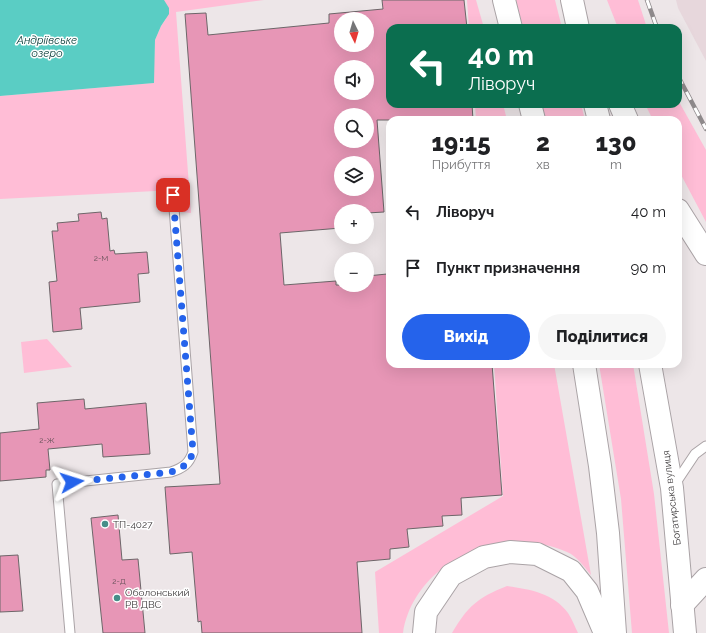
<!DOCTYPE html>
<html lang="uk">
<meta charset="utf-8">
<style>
body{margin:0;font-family:Raleway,sans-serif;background:#f6f6f6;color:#202124;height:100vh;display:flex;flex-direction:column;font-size:15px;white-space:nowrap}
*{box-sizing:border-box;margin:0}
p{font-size:13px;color:#757577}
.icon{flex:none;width:22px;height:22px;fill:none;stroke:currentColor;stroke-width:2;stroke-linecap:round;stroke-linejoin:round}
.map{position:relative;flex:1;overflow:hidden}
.drawer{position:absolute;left:386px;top:116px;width:296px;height:252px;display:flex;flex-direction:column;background:#fff;border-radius:12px;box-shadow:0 4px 16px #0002}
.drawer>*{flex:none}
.banner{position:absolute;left:386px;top:24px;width:296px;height:84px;border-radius:12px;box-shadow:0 4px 16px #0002;background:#0b6e4f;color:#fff;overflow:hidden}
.needle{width:26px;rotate:175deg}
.controls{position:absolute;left:334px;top:12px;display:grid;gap:8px}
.controls a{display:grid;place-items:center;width:40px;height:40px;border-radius:50%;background:#fff;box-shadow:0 4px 16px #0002;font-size:20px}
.pin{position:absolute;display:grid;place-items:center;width:34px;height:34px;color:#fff;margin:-17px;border-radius:8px;box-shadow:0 2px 6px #0006}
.me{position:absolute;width:44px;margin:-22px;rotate:84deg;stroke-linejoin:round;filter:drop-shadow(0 0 3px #0008)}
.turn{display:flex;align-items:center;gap:14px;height:84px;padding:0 16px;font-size:18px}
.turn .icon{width:52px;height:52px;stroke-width:2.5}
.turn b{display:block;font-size:28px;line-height:34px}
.eta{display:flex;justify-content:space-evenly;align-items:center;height:68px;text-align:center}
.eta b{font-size:24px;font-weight:800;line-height:28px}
.action{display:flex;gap:8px;margin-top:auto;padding:8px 16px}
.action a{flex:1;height:46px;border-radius:24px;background:#2563eb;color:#fff;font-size:16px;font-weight:800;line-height:46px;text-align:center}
.action a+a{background:#f6f6f6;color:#202124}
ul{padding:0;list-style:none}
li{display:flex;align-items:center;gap:12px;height:56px;padding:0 16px}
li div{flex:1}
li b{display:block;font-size:15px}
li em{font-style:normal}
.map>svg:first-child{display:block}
.built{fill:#e7d7dc}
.green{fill:#ffbdd6}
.water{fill:#5acdc4}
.building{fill:#e796b6;stroke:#6d6669;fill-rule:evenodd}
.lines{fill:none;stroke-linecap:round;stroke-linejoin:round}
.lane-casing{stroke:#aaa3a6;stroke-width:11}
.secondary-casing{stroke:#aaa3a6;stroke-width:24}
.primary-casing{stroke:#aaa3a6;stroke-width:24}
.lane{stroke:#fff;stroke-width:9}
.secondary{stroke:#fff;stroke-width:22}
.primary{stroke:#fff;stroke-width:22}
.rail-casing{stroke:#8e898b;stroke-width:4.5}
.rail{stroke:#fff;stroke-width:3;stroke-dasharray:9;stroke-linecap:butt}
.route{stroke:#2563eb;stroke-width:7;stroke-dasharray:0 12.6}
.poi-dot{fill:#478e89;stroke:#fff;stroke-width:1.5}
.labels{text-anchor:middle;stroke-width:3;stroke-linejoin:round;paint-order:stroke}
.number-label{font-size:8px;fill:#68525a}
.street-label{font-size:10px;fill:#3e3b3c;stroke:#fff}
.poi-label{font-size:10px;fill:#3e3b3c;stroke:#fff;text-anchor:start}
.water-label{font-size:11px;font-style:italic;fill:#003733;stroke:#fff}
</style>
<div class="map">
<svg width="706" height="633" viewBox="0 0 706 633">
<rect width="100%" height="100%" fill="#ede6e8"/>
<path class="built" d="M676,0H706V61L678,8Z"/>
<g class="green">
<path d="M164,0H264L176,12L191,213L182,212L178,193L175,190L0,199V96L153,83L155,40L161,26L166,19Z"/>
<path d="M467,0H476L484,28H469Z"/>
<path d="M516,0H555L562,28H523Z"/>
<path d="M607,0H638L647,28H618Z"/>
<path d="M678,100L706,150V222L678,169V120H653L645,104H678Z"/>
<path d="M475,104H503L507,120H476Z"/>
<path d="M542,104H581L585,120H546Z"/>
<path d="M47,339L72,367L24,373L21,342Z"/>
<path d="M494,364H554L591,575C584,567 577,556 567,552C503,523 414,561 403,633H379L375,572L503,496Z"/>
<path d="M599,364H633L654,494L669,633H632L621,499Z"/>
<path d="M507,586C529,589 554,593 568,613C572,619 575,627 578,633H452C468,606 477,598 507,586Z"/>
</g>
<path class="water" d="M0,0H164L169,8V14L161,26L155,40L154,83L0,96Z"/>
<g class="building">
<path d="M382,0H464L467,28H390V104H472L473,120H377L384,212L367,213V211H341V228L280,233L284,285L336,281V285H367V276L387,274L390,313V364H492L502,495L461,498L462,515L442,516L443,526L407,529L409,547L390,549V559L357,562L362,633H202L201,621L198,622L192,552L170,554L165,487L220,484L185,14L206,13L208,35L329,23V14L383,9ZM341,19H367V45H341ZM341,67H367V93H341ZM341,115H367V141H341ZM341,163H367V189H341Z"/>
<path d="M101,212L102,219L107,218L110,251L114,250L115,254L147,252L149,273L138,274L140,302L80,308L82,329L53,332L49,282L57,281L52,231H58L57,223L79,221L78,214Z"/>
<path d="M84,399L85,409L146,403L150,454L103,457L102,444L48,449L50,470H46V477L0,481V433L39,429L37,403Z"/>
<path d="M118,515L122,560L138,559L145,633H103L91,518Z"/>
<path d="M18,555L23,611L0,612V556Z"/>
</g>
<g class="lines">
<g class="lane-casing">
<g id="lane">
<path d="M675,484L695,454L706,446"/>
<path d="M70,633L57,484L171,472C183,468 189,464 193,452L173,195"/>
</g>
</g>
<g class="secondary-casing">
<g id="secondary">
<path d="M620,104L627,120"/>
<path d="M678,210L706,254"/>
<path d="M682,605L706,579"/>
<path d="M424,633L426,612L451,575L484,557L510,552L537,554L571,571L587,591L605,633"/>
</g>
</g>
<g class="primary-casing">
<g id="primary">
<path d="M504,0L511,28"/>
<path d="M572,0L578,28"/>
<path d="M530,104L534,120"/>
<path d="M595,104L599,120"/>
<path d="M584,364L600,466L608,533L615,633"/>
<path d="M650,364L672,488L685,633"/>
</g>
</g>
<use href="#lane" class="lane"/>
<use href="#secondary" class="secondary"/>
<use href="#primary" class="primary"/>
<g class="rail-casing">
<g id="rail">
<path d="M647,0L657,28"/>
<path d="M678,76L706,129"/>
</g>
</g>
<use href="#rail" class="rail"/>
</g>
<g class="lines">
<path class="route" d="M72,482L171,472C183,468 189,464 193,452L173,195"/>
</g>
<g class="poi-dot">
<circle cx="105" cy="524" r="4"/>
<circle cx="117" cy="598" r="4"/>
</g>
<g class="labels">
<g class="number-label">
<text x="101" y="261">2-М</text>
<text x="47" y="443">2-Ж</text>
<text x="119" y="584">2-Д</text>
</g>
<g class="street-label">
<text transform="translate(671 498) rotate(-97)" y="4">Богатирська вулиця</text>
</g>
<g class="poi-label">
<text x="113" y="528">ТП-4027</text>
<text x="125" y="596">Оболонський<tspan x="125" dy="12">РВ ДВС</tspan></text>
</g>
<g class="water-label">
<text x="47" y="44">Андріївське<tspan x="47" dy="13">озеро</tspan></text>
</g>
</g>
</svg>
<div class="controls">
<a><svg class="needle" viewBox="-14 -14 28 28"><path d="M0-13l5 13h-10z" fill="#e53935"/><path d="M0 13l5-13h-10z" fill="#757577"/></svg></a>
<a><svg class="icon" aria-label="sound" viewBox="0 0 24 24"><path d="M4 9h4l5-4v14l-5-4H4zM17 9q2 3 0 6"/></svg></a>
<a><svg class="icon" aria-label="search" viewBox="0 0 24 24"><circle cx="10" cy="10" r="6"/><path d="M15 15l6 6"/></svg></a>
<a><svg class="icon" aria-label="layers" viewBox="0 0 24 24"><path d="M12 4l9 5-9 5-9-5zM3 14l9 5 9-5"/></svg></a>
<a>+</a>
<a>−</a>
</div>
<div class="pin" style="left:173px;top:195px;background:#d93025"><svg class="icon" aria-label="arrive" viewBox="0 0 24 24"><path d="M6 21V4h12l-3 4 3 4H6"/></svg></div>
<svg class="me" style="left:72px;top:482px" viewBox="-20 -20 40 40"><path d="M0-17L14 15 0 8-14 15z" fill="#2563eb" stroke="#fff" stroke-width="4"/></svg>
<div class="banner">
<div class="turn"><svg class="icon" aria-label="left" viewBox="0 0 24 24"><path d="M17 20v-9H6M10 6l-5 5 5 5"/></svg><div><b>40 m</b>Ліворуч</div></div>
</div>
<section class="drawer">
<div class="eta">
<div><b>19:15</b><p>Прибуття</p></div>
<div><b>2</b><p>хв</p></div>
<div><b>130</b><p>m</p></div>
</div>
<ul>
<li><svg class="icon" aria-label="left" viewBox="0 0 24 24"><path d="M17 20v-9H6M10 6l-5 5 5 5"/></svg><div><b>Ліворуч</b></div><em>40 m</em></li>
<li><svg class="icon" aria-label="arrive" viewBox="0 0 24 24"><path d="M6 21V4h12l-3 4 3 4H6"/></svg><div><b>Пункт призначення</b></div><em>90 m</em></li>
</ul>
<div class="action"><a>Вихід</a><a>Поділитися</a></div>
</section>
</div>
